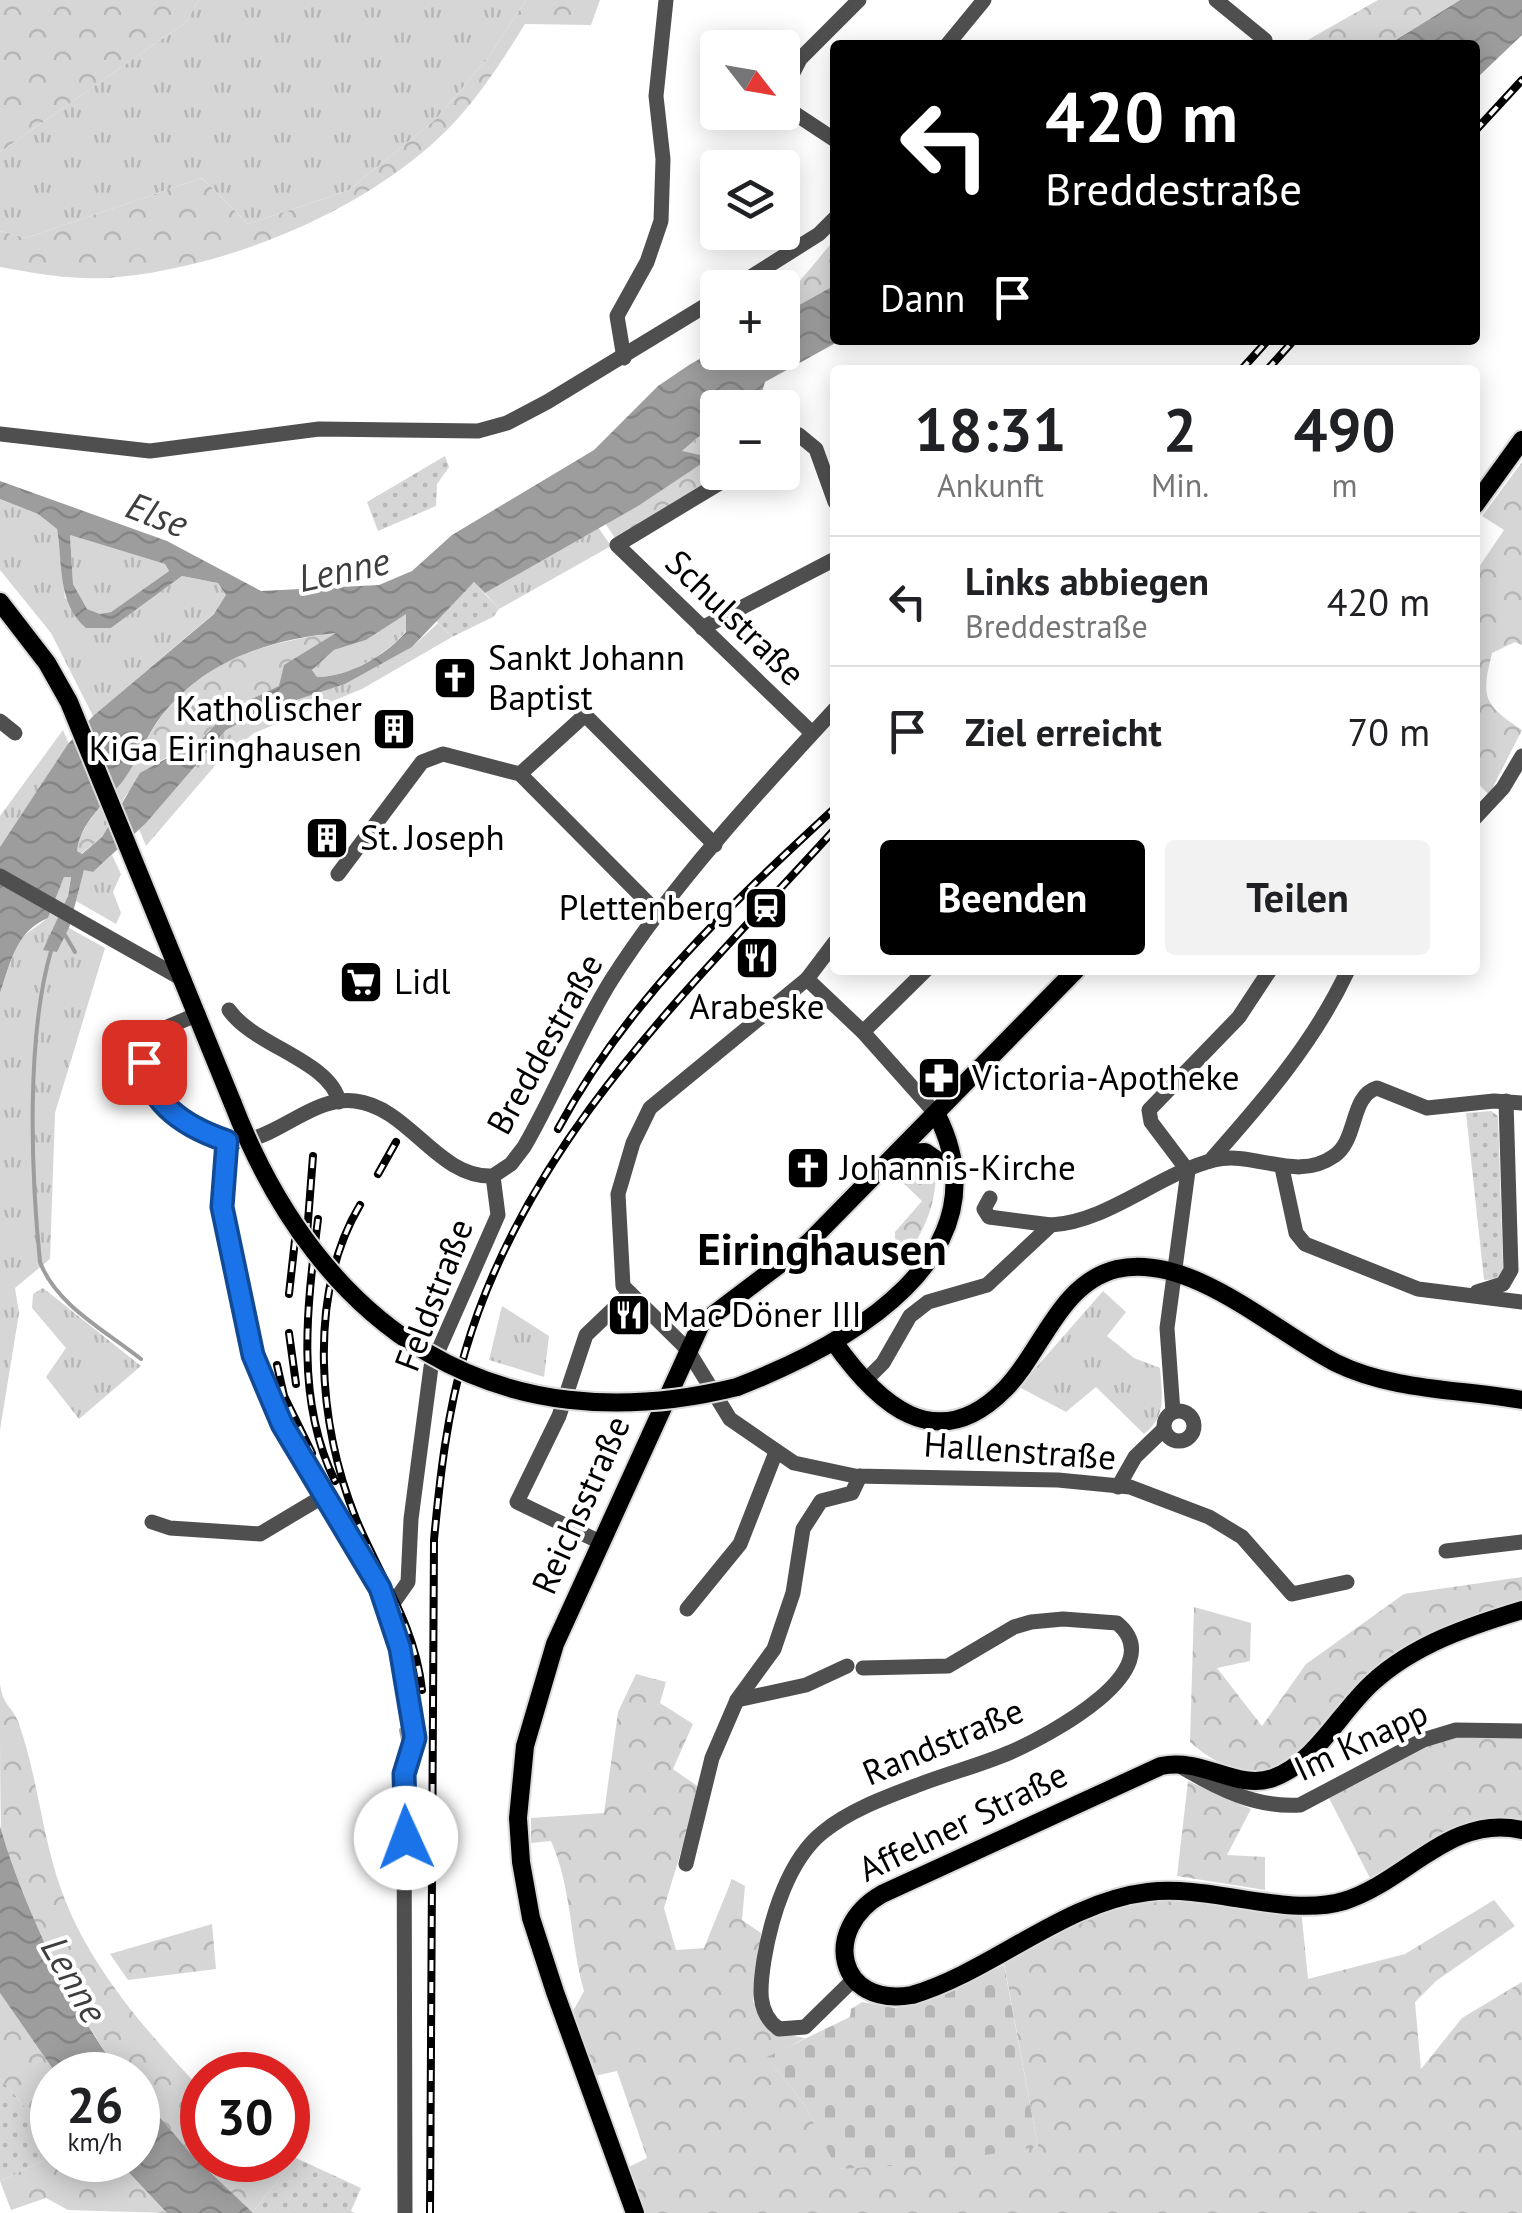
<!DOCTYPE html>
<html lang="de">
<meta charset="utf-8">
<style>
body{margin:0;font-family:"PT Sans",sans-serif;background:#f2f2f2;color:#202124;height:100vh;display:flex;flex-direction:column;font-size:38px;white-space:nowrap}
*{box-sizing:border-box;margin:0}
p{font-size:32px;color:#757577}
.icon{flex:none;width:55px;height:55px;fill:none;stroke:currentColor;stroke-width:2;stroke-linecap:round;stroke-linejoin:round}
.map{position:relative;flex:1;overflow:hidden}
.details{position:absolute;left:830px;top:365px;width:650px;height:610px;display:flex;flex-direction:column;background:#fff;border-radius:10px;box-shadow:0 5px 25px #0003}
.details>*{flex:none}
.guide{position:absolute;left:830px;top:40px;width:650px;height:305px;border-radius:10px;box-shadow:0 5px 25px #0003;background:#000;color:#fff;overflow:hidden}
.needle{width:65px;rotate:121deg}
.controls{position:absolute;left:700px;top:30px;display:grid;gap:20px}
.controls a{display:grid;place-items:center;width:100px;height:100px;border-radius:10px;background:#fff;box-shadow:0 5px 25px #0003;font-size:50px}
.speed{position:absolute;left:30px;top:2052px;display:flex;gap:20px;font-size:50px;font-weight:700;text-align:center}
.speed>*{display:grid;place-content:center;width:130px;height:130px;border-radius:50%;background:#fff;box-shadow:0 5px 25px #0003;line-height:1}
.speed small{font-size:25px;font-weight:400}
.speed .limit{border:15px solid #d22;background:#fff;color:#111}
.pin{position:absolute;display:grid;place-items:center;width:85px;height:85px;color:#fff;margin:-42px;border-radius:20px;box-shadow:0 5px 15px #0006}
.me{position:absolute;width:110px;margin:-55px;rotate:358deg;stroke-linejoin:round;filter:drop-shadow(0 0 8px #0008)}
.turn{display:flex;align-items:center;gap:35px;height:210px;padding:0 50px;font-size:45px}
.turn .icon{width:130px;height:130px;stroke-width:2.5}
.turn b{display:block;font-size:70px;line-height:85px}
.then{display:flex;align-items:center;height:95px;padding:0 50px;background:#0003;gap:20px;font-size:38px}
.eta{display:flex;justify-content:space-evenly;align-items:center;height:170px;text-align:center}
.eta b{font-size:60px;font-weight:600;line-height:70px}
.cta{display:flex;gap:20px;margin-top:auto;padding:20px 50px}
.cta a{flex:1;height:115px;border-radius:10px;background:#000;color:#fff;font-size:40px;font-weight:600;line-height:115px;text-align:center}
.cta a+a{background:#f2f2f2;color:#202124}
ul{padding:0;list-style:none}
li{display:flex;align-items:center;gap:30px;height:130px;padding:0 50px;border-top:2px solid #e0e0e0}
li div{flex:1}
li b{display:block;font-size:38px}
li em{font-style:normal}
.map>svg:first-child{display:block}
.grass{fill:url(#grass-tufts)}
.forest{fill:url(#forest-crowns)}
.cemetery{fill:url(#cemetery-stones)}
.park{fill:url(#park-dots)}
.water{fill:url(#water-waves);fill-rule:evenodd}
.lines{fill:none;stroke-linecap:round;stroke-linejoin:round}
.stream{stroke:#9d9d9d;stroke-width:4}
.major-casing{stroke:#dbdbdb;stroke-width:22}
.minor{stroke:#4f4f4f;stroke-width:15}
.major{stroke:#000;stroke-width:18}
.rail-casing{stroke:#000;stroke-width:8}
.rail{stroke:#fff;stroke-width:4;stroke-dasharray:11;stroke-linecap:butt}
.major-bridge-casing{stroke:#dbdbdb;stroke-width:22;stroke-linecap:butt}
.major-bridge{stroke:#000;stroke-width:18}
.route-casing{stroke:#114b97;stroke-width:25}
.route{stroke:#1a73e8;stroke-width:18}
.labels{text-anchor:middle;stroke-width:8;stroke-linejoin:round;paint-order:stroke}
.street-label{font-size:35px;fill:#000;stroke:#fff}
.poi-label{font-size:35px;fill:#000;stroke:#fff;text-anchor:start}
.water-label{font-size:38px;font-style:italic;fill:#3e3e3e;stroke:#fff}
.district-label{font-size:45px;font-weight:bold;fill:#000;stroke:#fff}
</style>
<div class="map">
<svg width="1522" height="2213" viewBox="0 0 1522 2213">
<defs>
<pattern id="grass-tufts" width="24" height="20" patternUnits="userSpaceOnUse" patternTransform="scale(2.5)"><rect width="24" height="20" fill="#d6d6d6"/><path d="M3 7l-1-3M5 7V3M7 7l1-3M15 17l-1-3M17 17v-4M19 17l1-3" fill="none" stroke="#b6b6b6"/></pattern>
<pattern id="forest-crowns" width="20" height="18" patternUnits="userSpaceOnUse" patternTransform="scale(2.5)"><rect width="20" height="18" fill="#d6d6d6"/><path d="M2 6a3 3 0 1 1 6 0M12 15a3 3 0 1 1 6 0" fill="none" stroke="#b6b6b6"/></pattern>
<pattern id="cemetery-stones" width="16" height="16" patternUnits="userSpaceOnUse" patternTransform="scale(2.5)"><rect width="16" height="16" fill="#d6d6d6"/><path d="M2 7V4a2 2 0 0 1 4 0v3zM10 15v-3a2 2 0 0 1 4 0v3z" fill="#b6b6b6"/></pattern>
<pattern id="park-dots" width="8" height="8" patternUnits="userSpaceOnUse" patternTransform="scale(2.5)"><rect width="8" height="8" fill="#d6d6d6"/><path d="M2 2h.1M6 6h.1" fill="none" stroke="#b6b6b6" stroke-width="1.8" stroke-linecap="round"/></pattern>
<pattern id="water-waves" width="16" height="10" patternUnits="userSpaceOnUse" patternTransform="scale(2.5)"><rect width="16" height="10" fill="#9d9d9d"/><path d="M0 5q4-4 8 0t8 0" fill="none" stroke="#858585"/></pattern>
</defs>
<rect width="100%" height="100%" fill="#fff"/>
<g class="grass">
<path d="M199,0H526L487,59L436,119L349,190L248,224L202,178L26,238L0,231V152L186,22Z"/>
<path d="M0,499L38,514L57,529L65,598L111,628L182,576L218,583L226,595L224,605L93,716L51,633L0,570Z"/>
<path d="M598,527L611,546L499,609L485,593Z"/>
<path d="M70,535L165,564L169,571L111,612L100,614L86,609L73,584Z"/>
<path d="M406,613V631C386,655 349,677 317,677L312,670L334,650L366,640Z"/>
<path d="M438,623L452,637L362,689L254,733L219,761L146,846L139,829L226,730L263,711L345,684L412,647Z"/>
<path d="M63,730L69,744L0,847V816Z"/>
<path d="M112,855L121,874L113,892L121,913L116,924L76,901L84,869L93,872Z"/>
<path d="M71,876L67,900L44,949L57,952L69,928L105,948L55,1113L50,1259L15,1288L19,1313L0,1430V993L18,940L48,918L64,877Z"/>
<path d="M43,1288L141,1366L79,1419L46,1377L66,1348L32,1308L33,1294Z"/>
<path d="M1103,1291L1126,1312L1107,1336L1134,1358L1160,1368C1162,1394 1167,1417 1144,1434L1096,1387L1066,1412L1019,1387Z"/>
<path d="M502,1306L549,1336L544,1377L489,1360Z"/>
</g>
<g class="forest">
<path d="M0,0H199L186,22L0,152Z"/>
<path d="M526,0H600L591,25L525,24C502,61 479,97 449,128C366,212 223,270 106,278C72,280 34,273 0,267V231L26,238L202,178L248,224L349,190L436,119L487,59Z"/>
<path d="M1378,0H1460L1388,45H1299Z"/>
<path d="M835,239V285L783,314V301Z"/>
<path d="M717,421V451L705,456L681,452Z"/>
<path d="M717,460L718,472L731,473L615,538L605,523L701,464Z"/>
<path d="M1522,462V645L1515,642L1492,653C1481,698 1483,704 1522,730L1489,795L1475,780V573L1504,530L1482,516Z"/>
<path d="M339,632L280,686L229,710L202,739L158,762L126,795L102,837L81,854L76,851C82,822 105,803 122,781C136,763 145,740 158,721C205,657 265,643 339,632Z"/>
<path d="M916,1160L936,1178C933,1216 920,1239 896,1269L895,1232L922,1201L895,1175Z"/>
<path d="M1522,1577V1603L1446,1629L1283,1766C1250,1780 1215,1765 1190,1742L1194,1607L1251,1623L1250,1661L1217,1668L1262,1726L1306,1664L1404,1594Z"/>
<path d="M636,1674L666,1682L660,1703L693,1724L673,1769L700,1788L664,1908L676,1950L704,1948L732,1879L745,1886L742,1920L761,1933L753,2001L773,2032L805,2038L768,2058L804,2104L838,2169L1038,2147L1003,1958L1097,1912L1152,1896L1301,1909L1308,1979L1405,1954L1494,1900L1515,1926L1436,1981L1415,2002L1421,2069L1462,2018L1522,1982V2213H645L629,2167L647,2158L617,2071L595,2076L572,2013L584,1991C570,1942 572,1888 551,1841L531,1843V1818L604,1813L618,1712Z"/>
<path d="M0,1684C3,1707 13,1706 19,1724C37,1774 42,1836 61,1889C88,1966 147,2032 202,2090V2160H288V2154L296,2158L252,2213L194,2157L138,2092V2075H123C83,2029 13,1890 1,1830C0,1785 0,1730 0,1684Z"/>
<path d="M1459,1736H1522V1822C1460,1809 1420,1849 1372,1882L1329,1798L1422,1747Z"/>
<path d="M1188,1781L1251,1809L1227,1855L1265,1857V1890L1177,1876Z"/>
<path d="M212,1924L216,1969L128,1980L110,1954Z"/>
<path d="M0,1993L57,2075H52V2138L0,2078Z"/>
<path d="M52,2156V2160H117L167,2213L68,2210L46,2198L11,2210L0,2181Z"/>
</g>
<path class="cemetery" d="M1004,1965L1038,2147L925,2164L837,2169L804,2104L767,2057L850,2017L851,2009L862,2002L895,2008L926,2001Z"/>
<g class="park">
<path d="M445,456L449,467L437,484L436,506L378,531L367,502Z"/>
<path d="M474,582L499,609L493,617L452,637L435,620Z"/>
<path d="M1491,1111L1498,1116L1503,1267L1502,1279L1484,1280L1466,1113Z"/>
<path d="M0,2078L52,2138V2156L0,2181Z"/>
<path d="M296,2158L361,2188L351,2211L355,2213H252Z"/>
</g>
<g class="water">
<path d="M1460,0H1522V35L1479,76L1475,78V45H1388Z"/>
<path d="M835,285V340H841L765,382L757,407H746L750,394L734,407L718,408L717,421L682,451L705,456L717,451V460L701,464L638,506L485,593L474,582L412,647L345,684L263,711L226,730L146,823L93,872L84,870L69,928L57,952L43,950L68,896L71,877H64L48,918C15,932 11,962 0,993V847L68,744L93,716L214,614L226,595L218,583L182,576L111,628H86C57,603 63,565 57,529L38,514L0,499V481L167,541L261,591L379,585L412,571L452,535L594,450L658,386L689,365L717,349L782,352L783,314ZM70,535L165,564L169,571L111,612L100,614L87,609L73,584ZM406,614V632C386,655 349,677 317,677L312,670L334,650L366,640ZM336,633L284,665L279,686L229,710L202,739L140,773L102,837L82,854L77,851C80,823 105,803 122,782C136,764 144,741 157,722C200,662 266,640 336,633Z"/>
<path d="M0,1826C19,1896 76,2021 123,2075H57L0,1993Z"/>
<path d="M138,2092L194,2157L253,2213H167L117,2160H138Z"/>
</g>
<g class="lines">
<g class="stream">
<path d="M65,935L75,952"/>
<path d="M51,951C26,1037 31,1173 40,1262C56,1305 106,1331 141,1359"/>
<path d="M401,1730L406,1753"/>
</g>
<g class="major-casing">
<g id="major">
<path d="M1475,505L1522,440"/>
<path d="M0,602L47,663L69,702L233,1104"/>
<path d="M898,1154L925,1152L957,1174"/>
<path d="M834,1342C877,1403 936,1459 1005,1389C1042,1352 1059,1283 1117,1269C1190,1252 1275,1332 1336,1363C1393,1391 1461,1389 1522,1400"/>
<path d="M737,1387C848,1344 1008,1256 937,1115"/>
<path d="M1522,1610C1469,1626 1413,1645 1372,1683C1340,1712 1315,1763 1273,1778C1237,1791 1203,1757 1161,1766L882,1894C821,1929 837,2008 912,1995C993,1971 1063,1902 1148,1892C1210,1884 1286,1918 1344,1901C1406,1882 1451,1813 1522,1830"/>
<path d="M635,2213L555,1992L531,1918L521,1862L518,1818L525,1746L555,1644L701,1324L808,1243L1076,970"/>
</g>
</g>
<g class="minor">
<path d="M1216,0L1265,40"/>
<path d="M947,45L984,0"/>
<path d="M782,94L800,59L859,0"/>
<path d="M782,105L835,140"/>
<path d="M733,288L819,234L835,218"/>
<path d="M624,358L617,316L647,262L661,221L663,159L656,96L666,0"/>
<path d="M0,434L150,451L319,429L478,431L507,423L547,402L718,298"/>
<path d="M782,445L799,435L816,449L835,502"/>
<path d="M738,472L617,545L812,733"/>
<path d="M702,628L835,559"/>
<path d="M0,721L15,733"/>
<path d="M520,774L585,715L715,845"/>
<path d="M1475,818L1503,788L1522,756"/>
<path d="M338,874L422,762L443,754L520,774L660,915"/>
<path d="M0,876L184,980"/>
<path d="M835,942L807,979L650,1108L633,1143L618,1194L623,1286L687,1349L730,1419L794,1463L855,1476L1058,1480L1130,1487L1209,1517L1242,1537L1292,1594L1347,1582"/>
<path d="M807,979L863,1032L937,1115"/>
<path d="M229,1010C254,1046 331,1061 339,1102"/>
<path d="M198,1014L158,1031C148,1047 140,1062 147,1081C159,1114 214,1149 248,1140C283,1132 317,1096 355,1101C409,1107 438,1179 493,1176L511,1164L524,1147C556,1092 578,1033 612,979C671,886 760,790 835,709"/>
<path d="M863,1032L926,970"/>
<path d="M227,1141C226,1163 221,1187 223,1209C229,1282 251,1355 281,1421C332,1532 416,1606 415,1739C415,1754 405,1767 404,1782L405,2213"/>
<path d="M1210,1161C1263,1101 1314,1043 1348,970"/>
<path d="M1282,1168L1296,1233L1305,1244L1418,1289L1522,1302"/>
<path d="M1188,1171L1151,1122L1149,1110L1239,1017L1270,970"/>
<path d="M990,1198L984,1209L989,1217L1051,1225"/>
<path d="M1477,1292L1503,1284L1511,1270L1506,1101"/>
<path d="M865,1381L883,1363L910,1316L928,1302L987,1285L1051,1225C1108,1222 1158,1174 1214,1160C1254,1150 1296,1183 1334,1156C1358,1140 1350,1096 1377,1088L1427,1108L1494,1101L1522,1103"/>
<circle cx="1179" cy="1426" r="15"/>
<path d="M1173,1412L1167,1328L1188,1171"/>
<path d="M1118,1487L1135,1457L1164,1429"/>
<path d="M152,1522L170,1528L260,1534L322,1497"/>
<path d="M600,1542L517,1502L559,1416L586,1335L630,1293"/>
<path d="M1446,1551L1522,1542"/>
<path d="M389,1609L408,1582L411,1519L431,1367L498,1215L493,1176"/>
<path d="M687,1609L740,1544L776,1452"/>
<path d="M737,1700L806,1685L847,1666"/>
<path d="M1182,1767C1218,1789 1257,1808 1300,1805L1423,1740L1456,1730L1522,1731"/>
<path d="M686,1864L712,1758L737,1700L774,1649L793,1593L803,1529L821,1501L852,1493L860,1476"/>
<path d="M854,1979L805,2027L779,2029C756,2013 760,1986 764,1960C771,1918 788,1860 823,1832C850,1810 886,1797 918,1785C949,1773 981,1765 1011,1752C1047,1736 1174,1670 1117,1623L1063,1619L1031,1622L1014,1627L948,1666L863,1668"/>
</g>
<use href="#major" class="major"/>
<g class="rail-casing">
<g id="rail">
<path d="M1475,131L1522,80"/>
<path d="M1241,370L1268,340"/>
<path d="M1267,370L1294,340"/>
<path d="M558,1129C627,1001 729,906 835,808"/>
<path d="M378,1174L396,1142"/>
<path d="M360,1205C307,1294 318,1425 356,1519C380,1577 415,1625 422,1690"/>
<path d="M318,1219C307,1307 295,1400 335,1481"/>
<path d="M307,1234L313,1156"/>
<path d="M289,1294L297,1222"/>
<path d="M289,1333L296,1384"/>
<path d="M277,1365L284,1396L312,1453"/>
<path d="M430,2213L434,1540C440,1476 447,1414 465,1352C528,1138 689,990 835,829"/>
</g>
</g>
<use href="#rail" class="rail"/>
<g class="major-bridge-casing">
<path id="major-bridge" d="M233,1104C320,1329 495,1447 737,1387"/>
</g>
<use href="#major-bridge" class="major-bridge"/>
</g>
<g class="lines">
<g class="route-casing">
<path id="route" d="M144,1062C150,1105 188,1128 227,1141L222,1207L253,1355L282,1424L380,1588L400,1648L415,1738L404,1774L406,1838"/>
</g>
<use href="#route" class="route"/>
</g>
<defs>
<g id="church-square" transform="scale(2.25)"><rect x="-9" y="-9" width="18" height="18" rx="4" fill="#000" stroke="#fff"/><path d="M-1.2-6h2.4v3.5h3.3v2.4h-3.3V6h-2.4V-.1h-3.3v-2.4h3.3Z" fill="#fff"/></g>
<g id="building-square" transform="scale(2.25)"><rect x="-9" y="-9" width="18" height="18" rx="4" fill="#000" stroke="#fff"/><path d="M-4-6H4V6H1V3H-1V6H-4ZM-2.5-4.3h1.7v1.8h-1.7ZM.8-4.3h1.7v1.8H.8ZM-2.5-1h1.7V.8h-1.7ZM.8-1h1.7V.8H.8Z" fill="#fff"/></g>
<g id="station-square" transform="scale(2.25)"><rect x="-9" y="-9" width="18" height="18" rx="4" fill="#000" stroke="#fff"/><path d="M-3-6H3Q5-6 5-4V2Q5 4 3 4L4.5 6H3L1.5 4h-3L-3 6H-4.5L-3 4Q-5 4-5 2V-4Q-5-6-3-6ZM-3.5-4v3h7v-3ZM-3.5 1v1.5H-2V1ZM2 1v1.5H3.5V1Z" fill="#fff"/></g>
<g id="restaurant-square" transform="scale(2.25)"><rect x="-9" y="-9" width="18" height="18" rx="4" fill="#000" stroke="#fff"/><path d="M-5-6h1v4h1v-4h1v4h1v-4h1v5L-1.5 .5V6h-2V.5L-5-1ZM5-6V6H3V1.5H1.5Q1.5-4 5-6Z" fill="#fff"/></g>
<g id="supermarket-square" transform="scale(2.25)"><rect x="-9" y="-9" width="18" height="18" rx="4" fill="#000" stroke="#fff"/><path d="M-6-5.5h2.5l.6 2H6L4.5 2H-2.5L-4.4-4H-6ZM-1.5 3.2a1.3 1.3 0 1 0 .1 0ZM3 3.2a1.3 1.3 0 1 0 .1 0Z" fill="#fff"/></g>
<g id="pharmacy-square" transform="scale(2.25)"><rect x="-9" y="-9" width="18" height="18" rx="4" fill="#000" stroke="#fff"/><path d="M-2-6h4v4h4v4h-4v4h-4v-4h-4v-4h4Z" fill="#fff"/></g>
</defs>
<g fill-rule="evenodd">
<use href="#church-square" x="455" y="678"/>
<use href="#building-square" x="394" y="729"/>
<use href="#building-square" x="327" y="838"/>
<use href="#station-square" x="766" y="908"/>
<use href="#restaurant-square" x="757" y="958"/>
<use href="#supermarket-square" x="361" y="982"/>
<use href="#pharmacy-square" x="939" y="1078"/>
<use href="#church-square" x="808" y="1168"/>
<use href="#restaurant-square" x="629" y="1315"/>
</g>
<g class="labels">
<g class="street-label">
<text transform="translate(735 618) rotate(44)" y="12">Schulstraße</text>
<text transform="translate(545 1044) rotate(-61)" y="12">Breddestraße</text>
<text transform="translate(434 1295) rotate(-69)" y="12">Feldstraße</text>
<text transform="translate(1020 1451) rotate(4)" y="12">Hallenstraße</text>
<text transform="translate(581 1505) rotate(-66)" y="12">Reichsstraße</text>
<text transform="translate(1361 1741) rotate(-25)" y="12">Im Knapp</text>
<text transform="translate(943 1742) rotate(-23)" y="12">Randstraße</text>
<text transform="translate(963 1822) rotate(-26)" y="12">Affelner Straße</text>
</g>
<g class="poi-label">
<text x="488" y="670">Sankt Johann<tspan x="488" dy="40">Baptist</tspan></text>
<text x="362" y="721" text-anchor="end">Katholischer<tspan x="362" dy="40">KiGa Eiringhausen</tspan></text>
<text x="360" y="850">St. Joseph</text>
<text x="734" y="920" text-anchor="end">Plettenberg</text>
<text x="394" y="994">Lidl</text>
<text x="757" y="1019" text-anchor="middle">Arabeske</text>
<text x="972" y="1090">Victoria-Apotheke</text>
<text x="840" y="1180">Johannis-Kirche</text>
<text x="662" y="1327">Mac Döner III</text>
</g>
<g class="water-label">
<text transform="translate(157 515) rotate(21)" y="13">Else</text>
<text transform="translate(344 570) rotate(-12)" y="13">Lenne</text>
<text transform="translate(74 1980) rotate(60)" y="13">Lenne</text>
</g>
<g class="district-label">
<text x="822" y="1265">Eiringhausen</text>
</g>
</g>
</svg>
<div class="controls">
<a><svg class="needle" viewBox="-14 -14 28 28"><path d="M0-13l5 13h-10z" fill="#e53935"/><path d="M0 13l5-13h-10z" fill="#757577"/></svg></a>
<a><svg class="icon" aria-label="layers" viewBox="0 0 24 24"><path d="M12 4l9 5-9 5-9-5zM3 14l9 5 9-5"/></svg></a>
<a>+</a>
<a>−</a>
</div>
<div class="speed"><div>26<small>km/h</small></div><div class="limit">30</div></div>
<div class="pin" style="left:144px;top:1062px;background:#d93025"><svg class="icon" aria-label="arrive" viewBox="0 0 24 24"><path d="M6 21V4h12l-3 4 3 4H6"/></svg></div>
<svg class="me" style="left:406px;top:1838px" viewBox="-20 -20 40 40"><circle r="19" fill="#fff"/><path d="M0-13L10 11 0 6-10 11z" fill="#1a73e8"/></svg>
<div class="guide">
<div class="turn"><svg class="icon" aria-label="left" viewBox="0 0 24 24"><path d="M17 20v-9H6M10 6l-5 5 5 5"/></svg><div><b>420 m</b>Breddestraße</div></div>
<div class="then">Dann<svg class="icon" aria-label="arrive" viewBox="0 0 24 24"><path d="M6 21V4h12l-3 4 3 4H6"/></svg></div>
</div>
<section class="details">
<div class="eta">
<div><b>18:31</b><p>Ankunft</p></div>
<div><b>2</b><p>Min.</p></div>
<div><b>490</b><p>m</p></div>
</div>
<ul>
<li><svg class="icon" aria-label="left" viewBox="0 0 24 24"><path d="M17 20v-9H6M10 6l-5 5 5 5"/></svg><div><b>Links abbiegen</b><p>Breddestraße</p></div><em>420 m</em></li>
<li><svg class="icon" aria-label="arrive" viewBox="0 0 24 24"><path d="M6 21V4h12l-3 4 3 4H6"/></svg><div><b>Ziel erreicht</b></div><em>70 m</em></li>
</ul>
<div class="cta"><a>Beenden</a><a>Teilen</a></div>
</section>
</div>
